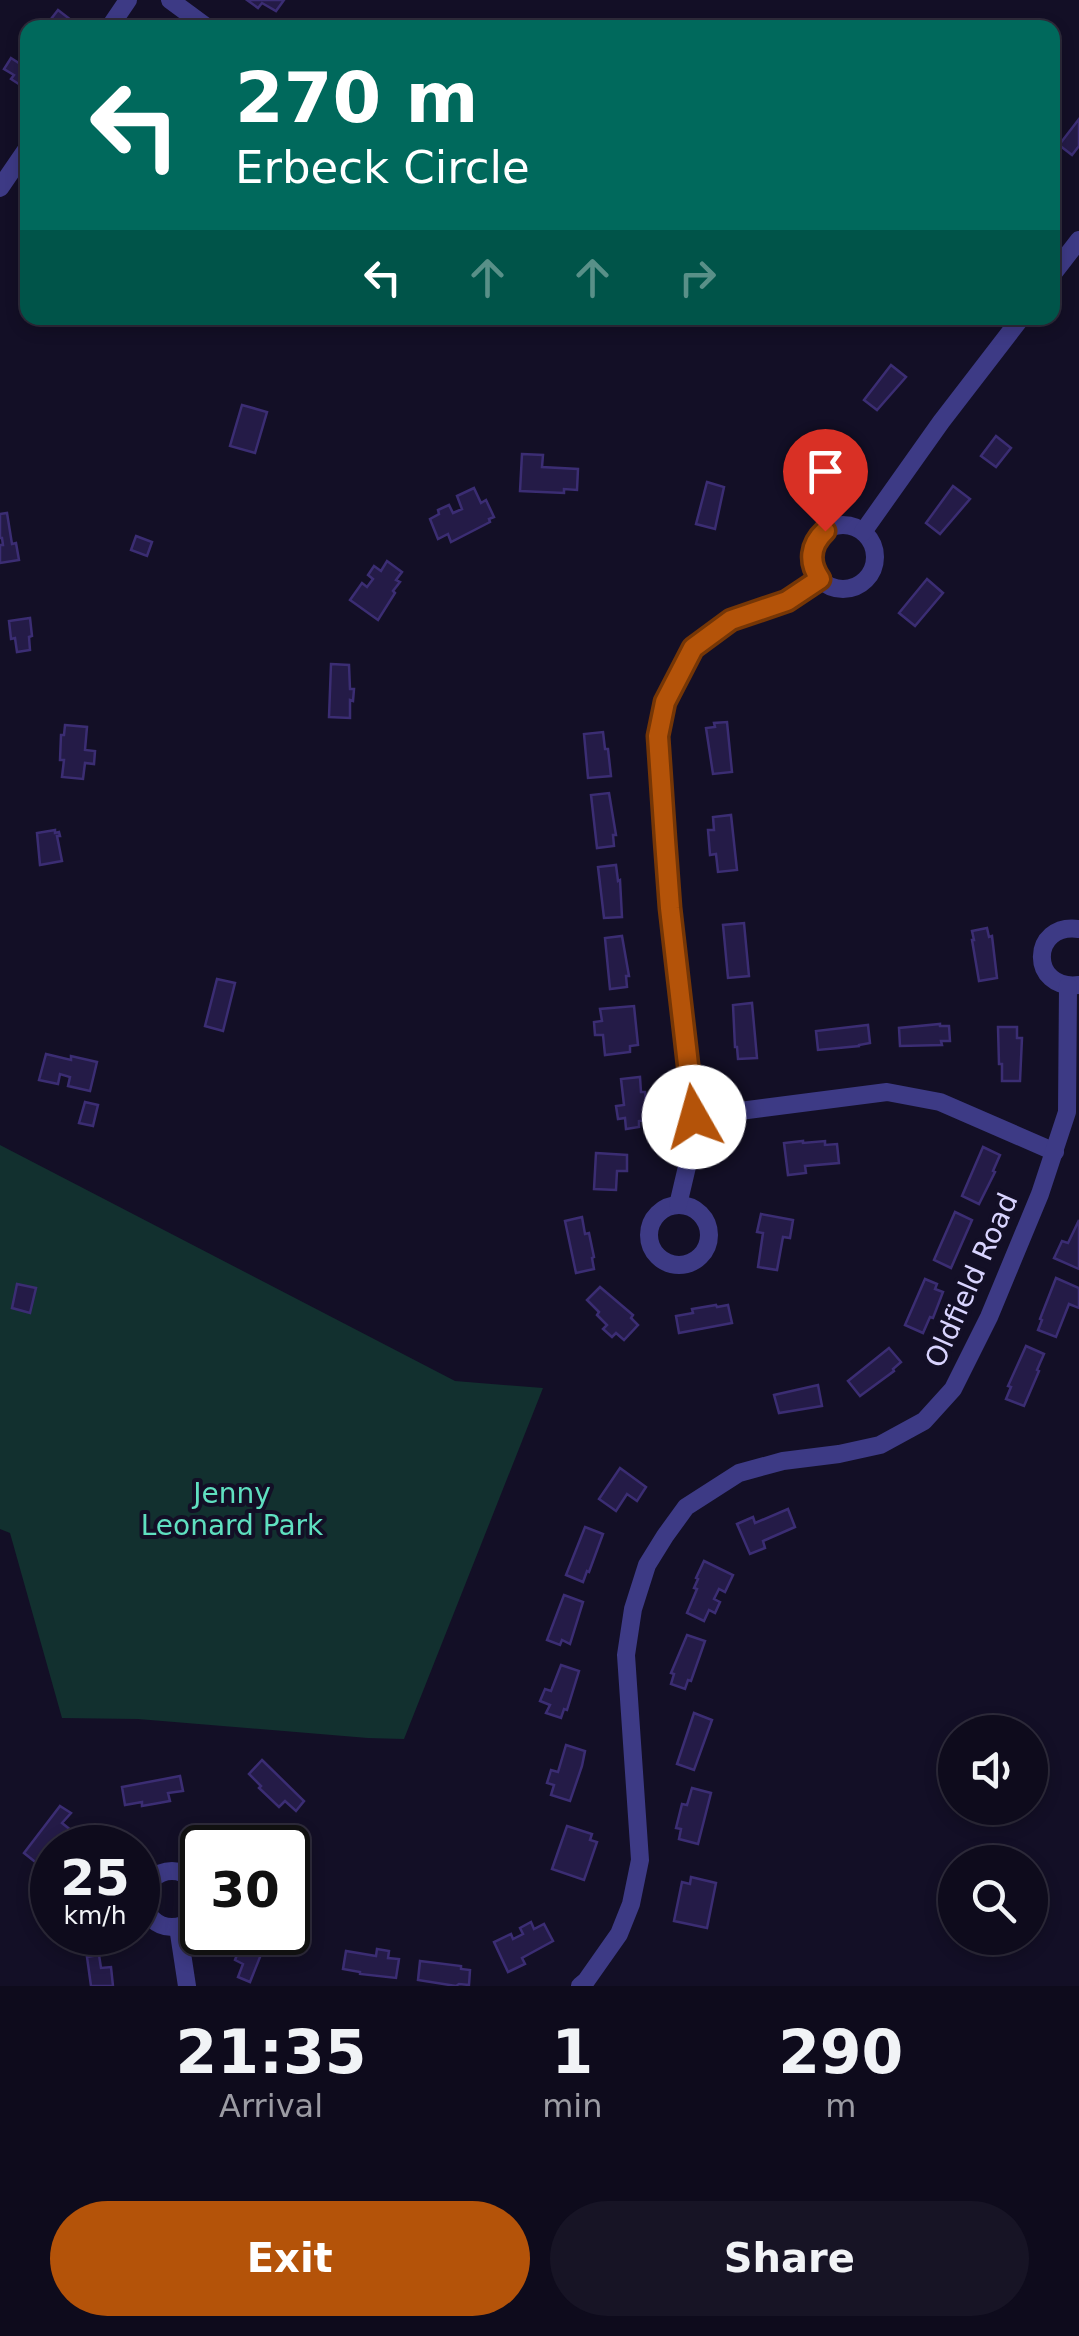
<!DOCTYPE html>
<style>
body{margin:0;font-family:"DejaVu Sans",sans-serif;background:#171425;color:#f1f3f6;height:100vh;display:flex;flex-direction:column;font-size:38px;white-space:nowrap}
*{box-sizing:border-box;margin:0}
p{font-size:32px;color:#9b9ba3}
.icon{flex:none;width:55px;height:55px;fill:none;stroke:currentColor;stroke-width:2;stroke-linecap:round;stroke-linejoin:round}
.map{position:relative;height:1986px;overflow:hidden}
.details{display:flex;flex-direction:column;background:#0e0b1c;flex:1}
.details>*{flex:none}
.banner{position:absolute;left:20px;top:20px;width:1040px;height:305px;border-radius:20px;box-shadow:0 5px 15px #0003,0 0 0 2px #2e2b3b;background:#00695c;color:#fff;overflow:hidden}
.fabs{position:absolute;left:938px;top:1715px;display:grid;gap:20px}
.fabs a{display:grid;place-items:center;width:110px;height:110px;border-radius:50%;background:#0e0b1c;box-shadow:0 5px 15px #0003,0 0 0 2px #2e2b3b;font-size:50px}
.speed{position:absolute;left:30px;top:1825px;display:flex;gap:20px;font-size:50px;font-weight:700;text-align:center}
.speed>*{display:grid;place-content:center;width:130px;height:130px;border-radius:50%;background:#0e0b1c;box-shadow:0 5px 15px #0003,0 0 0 2px #2e2b3b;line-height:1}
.speed small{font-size:25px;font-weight:400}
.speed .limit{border:5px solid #111;border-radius:15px;background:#fff;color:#111}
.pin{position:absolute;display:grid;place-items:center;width:85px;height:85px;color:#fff;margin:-102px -42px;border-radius:50% 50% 50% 0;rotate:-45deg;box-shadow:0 0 10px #0007}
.pin .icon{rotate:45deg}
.me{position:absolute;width:110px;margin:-55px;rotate:353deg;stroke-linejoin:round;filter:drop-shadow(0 0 8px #0008)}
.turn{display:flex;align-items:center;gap:35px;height:210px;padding:0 50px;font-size:45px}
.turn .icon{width:130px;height:130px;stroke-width:2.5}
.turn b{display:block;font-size:70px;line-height:85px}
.lanes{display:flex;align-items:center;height:95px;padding:0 50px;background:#0003;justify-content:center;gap:50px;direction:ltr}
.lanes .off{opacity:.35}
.eta{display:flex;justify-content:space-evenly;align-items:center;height:170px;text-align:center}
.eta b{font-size:60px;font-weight:700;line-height:70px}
.action{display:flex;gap:20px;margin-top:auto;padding:20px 50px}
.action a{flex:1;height:115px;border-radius:60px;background:#b45309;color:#fff;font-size:40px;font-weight:700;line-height:115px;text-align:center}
.action a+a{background:#171425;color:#f1f3f6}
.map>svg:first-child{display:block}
.green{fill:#12302f}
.building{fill:#241b47;stroke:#3b2d73;stroke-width:2.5}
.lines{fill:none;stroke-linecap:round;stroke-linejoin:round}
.street{stroke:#3d3a85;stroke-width:18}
.route-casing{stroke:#753606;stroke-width:25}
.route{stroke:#b45309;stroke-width:18}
.labels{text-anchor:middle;stroke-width:8;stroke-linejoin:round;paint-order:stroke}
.street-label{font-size:28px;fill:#d9d4ff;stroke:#130f26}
.park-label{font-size:28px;fill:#5fe0c0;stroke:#130f26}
</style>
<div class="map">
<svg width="1079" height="1986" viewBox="0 0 1079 1986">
<rect width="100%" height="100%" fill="#130f26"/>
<path class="green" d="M0,1145L455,1381L543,1388L404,1739L368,1738L138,1719L62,1718L10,1533L0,1529Z"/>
<g class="building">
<path d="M247,0H284L276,11L262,3L258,8Z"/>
<path d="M58,10L71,20L66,28H44Z"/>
<path d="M11,58L28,69V90L11,79L14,75L4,69Z"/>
<path d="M1079,119V146L1072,155L1059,145Z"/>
<path d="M891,365L906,377L877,410L864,400Z"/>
<path d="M242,405L267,412L255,453L230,446Z"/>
<path d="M809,435L824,446L810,467L794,457Z"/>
<path d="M996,436L1011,448L996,467L981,456Z"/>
<path d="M522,454L543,455L542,467L578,469L577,490L564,489V493L520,491Z"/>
<path d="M707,482L724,487L715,529L696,524Z"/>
<path d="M953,486L970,499L940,534L926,523Z"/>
<path d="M474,488L481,503L486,500L494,517L489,519L490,522L451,542L448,534L438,539L430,519L439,514L438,510L449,505L453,513L462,509L457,496Z"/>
<path d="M7,513L12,544L16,543L19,560L0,563V545H3L2,538H0V514Z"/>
<path d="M136,536L152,542L147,556L131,550Z"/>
<path d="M387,561L402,572L396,580L400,582L393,591L395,593L378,620L350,600L362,583L367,587L373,579L368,575L374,566L381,571Z"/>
<path d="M927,579L943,593L915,626L899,613Z"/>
<path d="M30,618L32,636L29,637L30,650L17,652L15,638L11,639L9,621Z"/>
<path d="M331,664L349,665L350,689H354L353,701L350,700V718L329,717Z"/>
<path d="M727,722L732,772L713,774L706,728L715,727L714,723Z"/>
<path d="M65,725L87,727L85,750L95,751L94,764L85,763L83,779L62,777L64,760H60L61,735H64Z"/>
<path d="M603,732L605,749H608L611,776L588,778L584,734Z"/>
<path d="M609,793L616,835H613L614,846L597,848L591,795Z"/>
<path d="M731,815L737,870L718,872L716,854L710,855L708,830H714L713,817Z"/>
<path d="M55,830V833L59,832L60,836H57L62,861L40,865L37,833Z"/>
<path d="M616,865L618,881L620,880L622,917L604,918L598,867Z"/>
<path d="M744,923L749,976L728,978L723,925Z"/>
<path d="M987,928L989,937L992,936L997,978L979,981L972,940H974L972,931Z"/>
<path d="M622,936L629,976H626L627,987L610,989L605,938Z"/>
<path d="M217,979L235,983L223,1031L205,1026Z"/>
<path d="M752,1003L757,1058L738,1059L737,1047H735L733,1005Z"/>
<path d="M634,1006L638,1045L630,1046V1052L605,1055L603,1035H595L594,1022L602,1021L600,1009Z"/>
<path d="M940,1024V1026H949L950,1041H941L942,1045L900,1046L899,1028Z"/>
<path d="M868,1025L870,1043L859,1045V1046L818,1050L816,1031Z"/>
<path d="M998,1027H1017V1038H1022L1020,1081H1002V1064H999Z"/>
<path d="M46,1054L71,1060V1056L97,1062L90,1091L68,1086L70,1077L60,1074L58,1084L39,1080Z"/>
<path d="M640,1077L641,1092H645L648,1120L639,1121V1127L626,1129L625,1118L618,1119L616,1106L624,1105L621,1079Z"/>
<path d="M85,1102L98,1105L93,1126L79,1123Z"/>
<path d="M803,1141V1143L825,1141V1145L837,1144L839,1163L805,1166L806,1173L788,1175L784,1143Z"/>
<path d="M983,1147L1000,1155L993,1171L995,1172L979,1204L962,1196Z"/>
<path d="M596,1153L627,1155V1171H617L616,1190L594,1189Z"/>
<path d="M955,1212L972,1220L951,1268L934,1260Z"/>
<path d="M761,1214L793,1220L790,1238L783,1237L777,1270L758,1267L763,1233L757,1232Z"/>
<path d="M582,1217L585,1234L589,1233L594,1257L592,1258L594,1269L576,1273L565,1221Z"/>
<path d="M1079,1220V1269L1054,1258L1062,1241L1068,1243Z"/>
<path d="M1056,1278L1079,1288V1308L1069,1304L1056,1337L1038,1330L1042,1320L1040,1319Z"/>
<path d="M925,1279L937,1284L935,1289L943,1292L933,1318L930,1317L923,1333L905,1325Z"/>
<path d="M17,1284L36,1288L30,1313L12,1308Z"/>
<path d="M600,1287L633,1315L631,1318L638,1325L624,1340L616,1333L612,1337L603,1329L607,1325L597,1315L599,1312L587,1300Z"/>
<path d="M716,1305L717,1307L728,1305L732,1323L679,1333L676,1316L693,1313L692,1309Z"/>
<path d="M1026,1346L1044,1354L1037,1370L1039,1371L1024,1406L1006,1399L1011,1387L1008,1386Z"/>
<path d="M889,1348L901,1362L893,1369L894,1371L860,1396L848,1381Z"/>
<path d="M818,1385L822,1406L779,1413L774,1395Z"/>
<path d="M620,1468L646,1487L637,1501L627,1494L616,1511L599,1499Z"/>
<path d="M788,1509L795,1527L763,1541L765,1548L750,1554L737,1524L753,1517L755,1523Z"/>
<path d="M585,1527L603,1534L589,1572L587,1571L583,1582L566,1575Z"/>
<path d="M704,1561L733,1575L725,1592L719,1589L714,1599L720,1602L715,1613L709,1610L704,1621L687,1613L697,1589L694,1588L698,1579L696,1578Z"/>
<path d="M564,1595L583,1602L570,1644L562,1640L560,1645L547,1640Z"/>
<path d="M687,1635L705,1641L691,1681L688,1680L685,1689L671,1684L674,1674L671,1673Z"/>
<path d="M561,1665L579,1671L567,1710L564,1709L561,1718L546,1713L550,1705L540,1701L545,1689L551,1691Z"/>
<path d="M694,1713L712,1720L694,1770L677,1764Z"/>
<path d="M566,1745L585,1751L582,1766L570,1801L551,1795L554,1785L547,1783L551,1770L558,1772Z"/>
<path d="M262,1760L304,1801L296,1811L285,1801L279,1807L259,1788L261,1786L249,1774Z"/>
<path d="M180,1776L183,1791L168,1793L170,1801L142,1806V1802L125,1805L122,1787Z"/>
<path d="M692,1788L711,1793L698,1844L679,1839L681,1829L676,1828L682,1804L687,1805Z"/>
<path d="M60,1806L71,1813L62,1823L72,1831L60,1848H52V1852L50,1850L39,1865L24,1853Z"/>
<path d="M567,1826L592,1834L590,1840L597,1842L584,1880L552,1869Z"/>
<path d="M691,1877L716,1883L707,1928L674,1921L682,1882L690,1884Z"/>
<path d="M531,1922L534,1929L544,1924L553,1941L522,1958L525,1964L508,1972L494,1942L511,1934L513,1939L523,1934L520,1928Z"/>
<path d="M250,1932H270L250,1982L238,1977L243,1964L235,1960L245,1934L248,1936Z"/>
<path d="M377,1949L389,1951L388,1958L399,1959L396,1978L360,1974V1972L343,1969L346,1951L376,1956Z"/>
<path d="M99,1955L101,1968L111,1967L113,1986H91L87,1957Z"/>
<path d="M420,1961L461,1966V1969L470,1970L469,1985L459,1984L456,1986L418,1980Z"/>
</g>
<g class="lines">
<g class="street">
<path d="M170,0L208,28"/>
<path d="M109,28L128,0"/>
<path d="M0,188L28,147"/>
<path d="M1052,275L1079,240"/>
<circle cx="843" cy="557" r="32"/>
<path d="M863,532L941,422L1021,318"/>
<path d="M1079,985C1029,991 1030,922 1079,929"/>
<path d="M694,1117L887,1092L940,1102L1055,1152"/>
<circle cx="679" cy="1235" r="30"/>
<path d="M678,1205L690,1154L694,1117L670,908L658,736L665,702L693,648L731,620L787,601L820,579"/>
<circle cx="172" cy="1899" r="28"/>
<path d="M178,1927L187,1986"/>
<path d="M580,1986L586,1981L619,1934L631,1904L640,1860L626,1655L633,1609L647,1565L665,1536L686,1507L739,1473L783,1461L839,1454L880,1445L924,1421L953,1389L989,1317L1040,1194L1067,1112L1068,986"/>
</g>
</g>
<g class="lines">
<g class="route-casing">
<path id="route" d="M694,1117L670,908L665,840L658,736L665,702L693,648L731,620L787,601L820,579C808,562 810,545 825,531"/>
</g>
<use href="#route" class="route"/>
</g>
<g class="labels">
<g class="street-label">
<text transform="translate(971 1280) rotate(-66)" y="10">Oldfield Road</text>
</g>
<g class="park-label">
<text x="232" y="1503">Jenny<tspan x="232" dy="32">Leonard Park</tspan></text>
</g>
</g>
</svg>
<div class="fabs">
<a><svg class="icon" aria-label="sound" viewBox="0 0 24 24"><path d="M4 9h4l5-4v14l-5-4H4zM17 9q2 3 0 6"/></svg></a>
<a><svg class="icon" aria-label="search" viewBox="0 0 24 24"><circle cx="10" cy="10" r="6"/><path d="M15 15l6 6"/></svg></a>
</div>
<div class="speed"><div>25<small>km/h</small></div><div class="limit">30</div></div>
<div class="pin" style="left:825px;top:531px;background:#d93025"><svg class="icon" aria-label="arrive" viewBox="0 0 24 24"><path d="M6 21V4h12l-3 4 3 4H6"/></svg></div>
<svg class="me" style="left:694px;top:1117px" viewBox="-20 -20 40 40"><circle r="19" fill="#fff"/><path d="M0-13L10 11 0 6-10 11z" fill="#b45309"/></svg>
<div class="banner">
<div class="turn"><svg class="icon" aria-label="left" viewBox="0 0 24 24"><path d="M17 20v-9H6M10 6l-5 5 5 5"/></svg><div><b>270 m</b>Erbeck Circle</div></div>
<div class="lanes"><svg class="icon" aria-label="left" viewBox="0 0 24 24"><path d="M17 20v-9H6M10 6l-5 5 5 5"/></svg><svg class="icon off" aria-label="ahead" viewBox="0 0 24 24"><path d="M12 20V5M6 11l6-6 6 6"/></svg><svg class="icon off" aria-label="ahead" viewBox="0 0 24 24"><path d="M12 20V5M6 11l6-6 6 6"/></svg><svg class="icon off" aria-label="right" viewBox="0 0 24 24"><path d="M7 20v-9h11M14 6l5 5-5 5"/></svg></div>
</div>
</div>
<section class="details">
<div class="eta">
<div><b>21:35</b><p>Arrival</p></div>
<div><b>1</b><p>min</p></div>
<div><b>290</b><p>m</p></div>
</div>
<div class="action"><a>Exit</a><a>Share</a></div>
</section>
